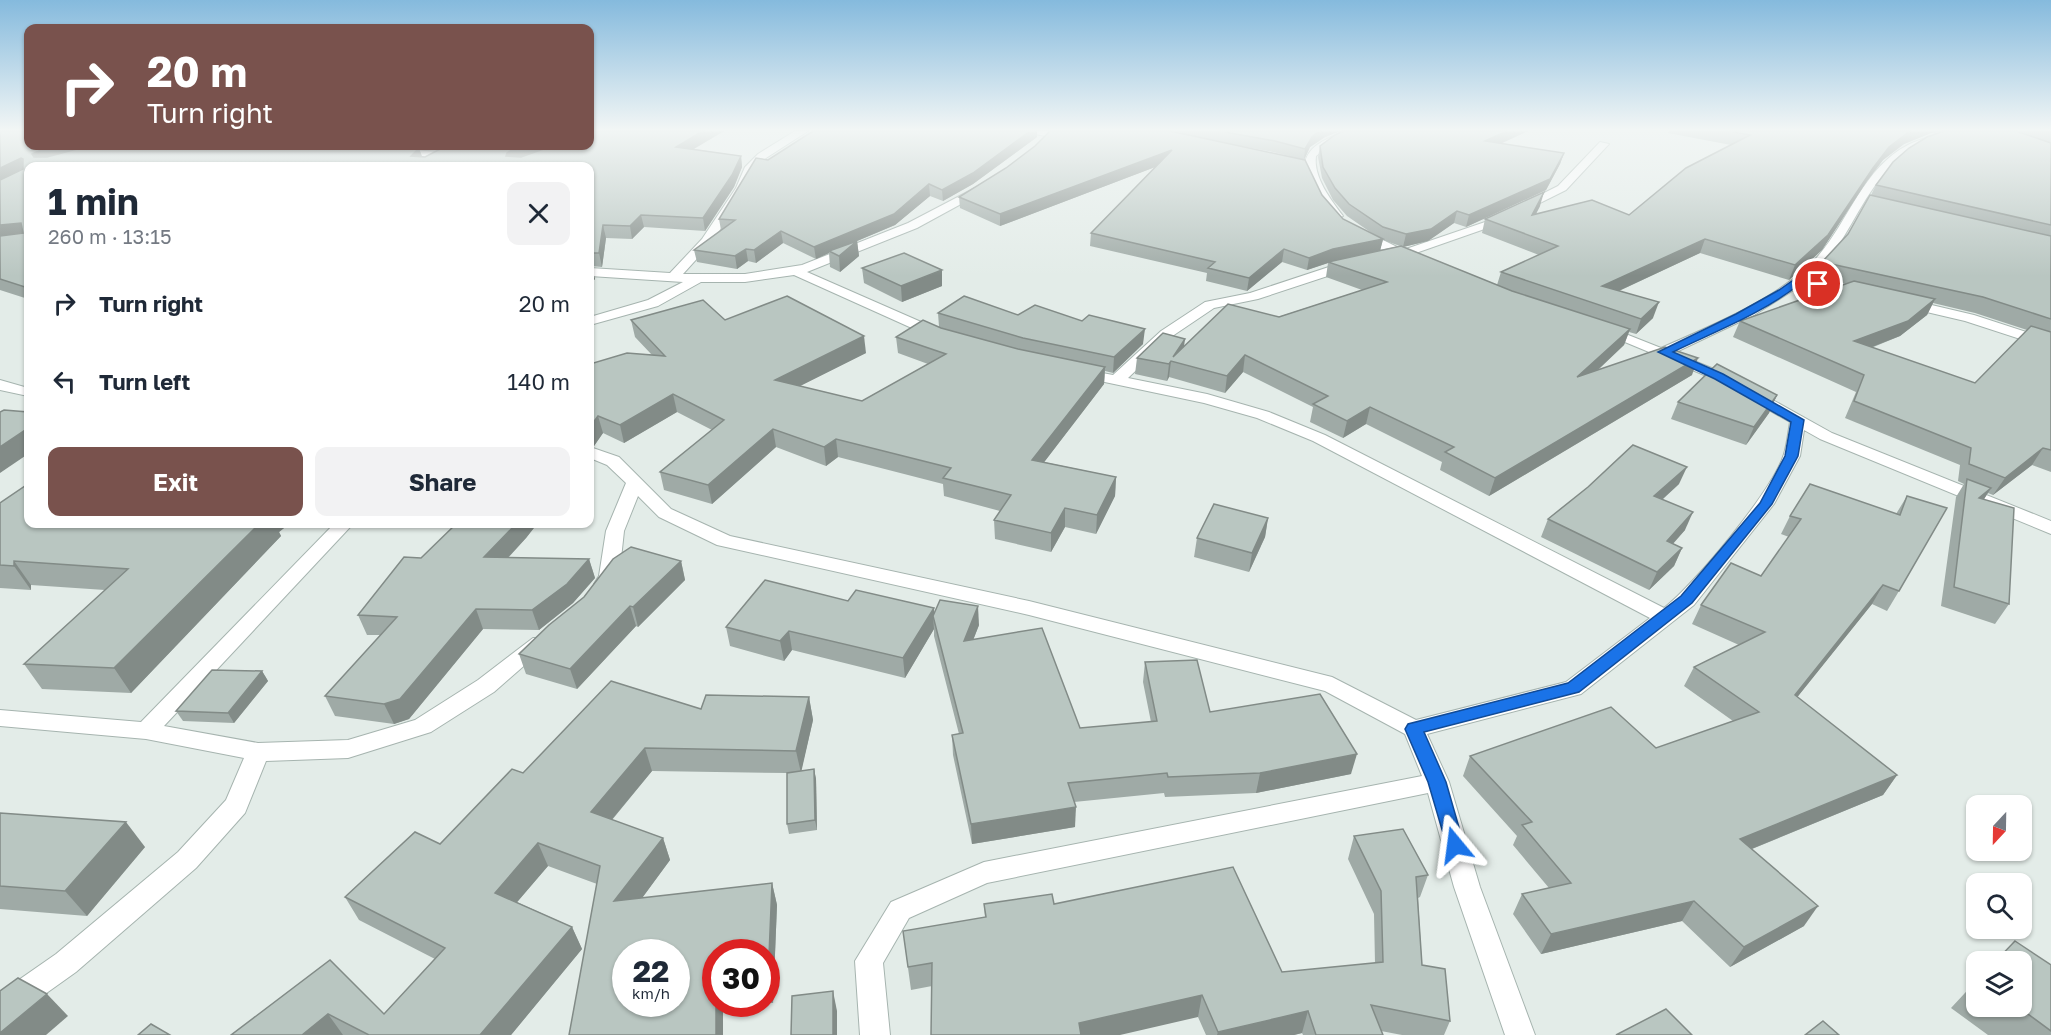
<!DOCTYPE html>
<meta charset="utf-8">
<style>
body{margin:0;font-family:"Golos Text",sans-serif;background:#f2f2f3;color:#1f2937;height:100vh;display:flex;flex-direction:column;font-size:22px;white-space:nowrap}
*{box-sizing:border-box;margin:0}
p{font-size:20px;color:#747a83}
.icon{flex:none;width:33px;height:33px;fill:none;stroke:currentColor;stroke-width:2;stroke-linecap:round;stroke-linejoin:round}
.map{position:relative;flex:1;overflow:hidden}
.sheet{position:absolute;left:24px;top:162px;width:570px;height:366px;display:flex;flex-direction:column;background:#fff;border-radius:12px;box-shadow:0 2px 4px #0004}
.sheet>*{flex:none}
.top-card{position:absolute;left:24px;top:24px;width:570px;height:126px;border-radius:12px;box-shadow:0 2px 4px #0004;background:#79524d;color:#fff;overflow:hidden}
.needle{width:39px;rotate:202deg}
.buttons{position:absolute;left:1966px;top:795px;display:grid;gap:12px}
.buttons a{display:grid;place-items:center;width:66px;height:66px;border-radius:12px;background:#fff;box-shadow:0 2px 4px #0004;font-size:30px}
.speed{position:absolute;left:612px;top:939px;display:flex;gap:12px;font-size:30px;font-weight:700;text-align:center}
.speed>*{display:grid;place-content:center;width:78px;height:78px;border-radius:50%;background:#fff;box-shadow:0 2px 4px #0004;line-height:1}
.speed small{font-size:15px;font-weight:400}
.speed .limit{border:9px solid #d22;background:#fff;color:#111}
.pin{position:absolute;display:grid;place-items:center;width:51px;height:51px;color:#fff;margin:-26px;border:3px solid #fff;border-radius:50%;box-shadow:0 2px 6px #0007}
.me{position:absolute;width:66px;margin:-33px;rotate:344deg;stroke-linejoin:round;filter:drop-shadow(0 0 4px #0008)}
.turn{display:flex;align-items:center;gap:21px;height:126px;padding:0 24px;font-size:27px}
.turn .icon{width:78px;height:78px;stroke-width:2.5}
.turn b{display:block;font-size:42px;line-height:51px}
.round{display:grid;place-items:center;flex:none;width:63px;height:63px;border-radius:12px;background:#f2f2f3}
.headline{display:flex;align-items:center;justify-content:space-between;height:102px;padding:0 24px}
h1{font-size:36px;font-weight:700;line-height:45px}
.primary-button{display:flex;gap:12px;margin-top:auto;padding:12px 24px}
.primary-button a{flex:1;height:69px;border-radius:12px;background:#79524d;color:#fff;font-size:24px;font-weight:700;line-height:69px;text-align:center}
.primary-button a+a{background:#f2f2f3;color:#1f2937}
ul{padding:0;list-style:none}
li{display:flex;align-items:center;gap:18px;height:78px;padding:0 24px}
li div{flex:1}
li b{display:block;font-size:22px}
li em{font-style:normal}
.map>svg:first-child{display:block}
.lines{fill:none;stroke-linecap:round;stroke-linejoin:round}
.minor-casing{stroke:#a6b4af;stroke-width:2}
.minor{fill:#fff;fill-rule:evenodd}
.wall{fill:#9faaa6;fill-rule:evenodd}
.shaded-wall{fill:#828b87}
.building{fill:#b9c6c1;stroke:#828b87;stroke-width:1.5;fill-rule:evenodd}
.route{fill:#1a73e8;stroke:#114b97;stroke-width:1.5}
</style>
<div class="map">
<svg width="2051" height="1035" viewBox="0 0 2051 1035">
<rect width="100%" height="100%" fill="#e3ece8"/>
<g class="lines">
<g class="minor-casing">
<g id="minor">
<path d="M795,131H808L766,158L754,170L746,188L713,241L683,274H745L802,265L908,223L975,188H983V192L917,228L807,272L944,332V338H934L794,275L745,282H701L658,306L590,325V317L648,300L683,282L590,276V268L670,273L702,239L736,188L745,167L758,154Z"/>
<path d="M1021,131H1052L1055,134L1050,137Z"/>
<path d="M1345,131H1359L1332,144L1316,156C1313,177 1331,200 1343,216L1337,219C1321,213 1312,184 1305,169L1281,161L1286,158L1305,163C1308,145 1329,138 1345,131Z"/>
<path d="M1951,131H1967C1947,145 1919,144 1899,160C1860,191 1849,245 1811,278L1863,290V296L1803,284L1754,315L1674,353L1724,373L1832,433L2051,521V534L1820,439L1804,430L1800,456L1774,504L1694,605L1581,694L1427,734L1449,782L1480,887L1535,1035H1505L1454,887L1428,793L987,883L909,918L883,963L890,1035H860L855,961L891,902L984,862L1422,776L1405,734L1325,691L1029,615L717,545L659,517L638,496L624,531L619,577L611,588H597L594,584L599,576L606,531L626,483L607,465L590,458V447L619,457L671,509L730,536L1029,601L1332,677L1416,720L1566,682L1650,618L1313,441L1257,418L1204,403L1081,377L1074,373L1081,369L1113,375L1161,331L1205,302L1250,293L1347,261H1355V267L1258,299L1214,308L1171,337L1128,378L1207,394L1269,412L1325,435L1664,608C1694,585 1773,490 1784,454C1787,444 1788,433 1790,422L1714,379L1596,330L1603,326L1608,327L1661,348C1710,326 1764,305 1804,270C1846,235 1857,171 1908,145C1921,138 1937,136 1951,131Z"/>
<path d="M1600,142L1609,144L1566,190L1496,225L1413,254L1418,259L1416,262L1395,258L1355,234L1365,231L1403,250L1488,221L1558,186Z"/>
<path d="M397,149L440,152L445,155L440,158L393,154V150Z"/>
<path d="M1906,299L1974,315L2051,340V349L1965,321L1901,306V300Z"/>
<path d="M0,380L28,388V396L0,390Z"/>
<path d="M334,524H353L164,726L258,743L348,740L415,720L478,680L533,638H547L550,643L494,692L431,732L348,758L266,761L245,813L196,868L76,972L10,1019L0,1023V993L56,954L178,852L226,800L244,758L146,739L0,726V710L141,722Z"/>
</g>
</g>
<use href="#minor" class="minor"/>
</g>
<g class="wall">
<path d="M0,131L28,146H590V131H724L694,149L741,156L742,167L734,187L705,231L644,227L632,239L606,238L602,267L591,266L595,279L590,284V166H28V299L0,290ZM419,149L438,150L425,157L422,156Z"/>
<path d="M1050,131H1340L1325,137L1310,147L1304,160L1322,195L1343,219L1373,234L1347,216L1333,200L1322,178L1318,157L1320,146L1501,143L1564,153L1560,164L1546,190L1466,227L1454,223L1428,241L1403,247L1497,285L1501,272L1539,255L1482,233L1485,219L1540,206L1536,214L1629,215L1731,145L1668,133L1669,131H1943L1931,133L1904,144L1883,160L1867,181L1822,250L1789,280L1700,253L1619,291L1653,318L1636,334L1629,332L1624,345L1597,371L1692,375L1489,496L1440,470L1442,462L1366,424L1343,438L1310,422L1313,407L1243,372L1225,393L1169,377L1167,381L1135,374L1137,358L1184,347L1362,290L1326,277L1328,263L1307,270L1282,262L1247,291L1206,281L1207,273L1090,246L1091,233L1155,167L1000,226L960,208L959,197L1006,168L1035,146ZM1235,145L1273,152L1293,157ZM1383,240L1400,246L1380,250Z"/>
<path d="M1944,131H2051V472L2032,465L1993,495L1988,493L1984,499L2009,604L1995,624L1941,606L1956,497L1964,484L1958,481L1960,465L1845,418L1856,392L1733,337L1740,321L1846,284L1815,277L1822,262L1848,234L1871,195L1876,185ZM1933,303L1975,313L2027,330L1975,383L1871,348L1900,336L1927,315Z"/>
<path d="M1037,137L973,184L943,201L930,196L895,225L857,241L859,256L840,272L830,267L829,253L816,259L783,243L756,263L748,261L737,269L697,262L694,250L721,230L719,219L768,160Z"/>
<path d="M862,268L942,286L902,302L864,283Z"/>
<path d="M938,313L1018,315L1143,344L1113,373L1105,371L1104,384L1044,462L1116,477L1115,496L1096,534L1065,527L1051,552L995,539L994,520L1000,511L944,496L943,484L838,457L826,466L776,447L712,504L664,490L660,472L712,430L677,412L624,443L603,433L594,446L590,445V364L652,355L635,337L631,320H725L866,353L800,386L862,401L928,364L898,353L896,337L939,327Z"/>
<path d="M1777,395L1769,413L1746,445L1671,419L1678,402Z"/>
<path d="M1679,484L1662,500L1685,530L1673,544L1682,548L1674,566L1649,590L1541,537L1548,519Z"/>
<path d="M1907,496L1899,591L1887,611L1872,604L1797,697L1897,775L1883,795L1752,849L1804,926L1730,967L1682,921L1541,954L1513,914L1522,894L1549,888L1513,845L1517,836L1463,776L1470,756L1656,748L1733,721L1684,686L1694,667L1739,645L1692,624L1701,605L1761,576L1789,537L1781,534L1790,516L1896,514Z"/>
<path d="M0,503L28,524H289L279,532L281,536L131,693L42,689L24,664L105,590L31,585V590L0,588Z"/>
<path d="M1268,518L1265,537L1249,572L1194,557L1197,538Z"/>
<path d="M456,524H537L526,538L508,558L589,559L595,578L573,603L539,630L483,629L409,719L394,724L335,716L325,696L380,635H367L358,615L421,558Z"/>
<path d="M681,561L685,580L638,627L636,626L577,689L526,674L519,654Z"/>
<path d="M848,601L934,613L979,625L973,640L1080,728L1151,722L1143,682L1145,662L1210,712L1351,774L1256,793L1165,797L1164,793L1074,802L1075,827L972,844L953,755L952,735L959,734L934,636V629L905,678L792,650L784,661L730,646L726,627Z"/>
<path d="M262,671L268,681L234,723L183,721L176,711Z"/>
<path d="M611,681L701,709L706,695L809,697L813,720L801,771L814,769L816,779L817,830L789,834L787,824V773L652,771L612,820L663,838L670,860L642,898L772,883L777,905L773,1003H766V952H716V1004H766L723,1009V1035H569L597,884L548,866L517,902L572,927L582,949L511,1035H231L330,960L384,1014L435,959L359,920L345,897L415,832L440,844L512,769L523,773ZM626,952H676V1004H626Z"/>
<path d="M0,813L145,847L87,916L0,909Z"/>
<path d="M1354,836L1428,875L1420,897L1418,898L1422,965L1450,1021L1444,1035H1402L1381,1031L1383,1035H1303L1302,1033L1294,1035H1206L1198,1017L932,986L911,990L903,931L985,918L984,904H1054L1282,972L1375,963L1374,914L1348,859Z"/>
<path d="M2051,965V1035H1988L1951,1008L1977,980V1006H2022Z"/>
</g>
<g class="shaded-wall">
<path d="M703,131H724L678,158L676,147Z"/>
<path d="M1030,131H1037V137L973,184L943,201L942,190Z"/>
<path d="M1319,131H1340L1325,137L1310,147L1304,160L1305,149L1312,137Z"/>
<path d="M1507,131H1528L1483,152L1485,141Z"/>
<path d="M1943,131L1931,133L1904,144L1883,160L1867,181L1822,250L1789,280L1795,265L1889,147L1910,132Z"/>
<path d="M50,146H103L38,165L32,154Z"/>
<path d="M518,146H564L527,154L510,164L506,156L507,153Z"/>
<path d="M419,148L423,160L411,156Z"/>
<path d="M1172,150L1171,161L1000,226V214Z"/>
<path d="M1564,153L1560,164L1546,190L1466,227L1469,215Z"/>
<path d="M741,156L742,167L734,187L705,231L703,218Z"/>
<path d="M21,158L27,170L0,183V168Z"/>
<path d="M929,184L930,196L895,225L857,241L859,256L840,272L839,256L829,251V253L816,259L814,247Z"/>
<path d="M1544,192L1540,206L1528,229L1532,215Z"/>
<path d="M1457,211L1454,223L1428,241L1403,247L1406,234Z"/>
<path d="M641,215L644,227L632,239L630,226Z"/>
<path d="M21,223L28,236L0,238V225Z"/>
<path d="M603,225L606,238L602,267L599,253Z"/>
<path d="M781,231L783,243L756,263L754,250Z"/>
<path d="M1383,239L1380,251L1331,262L1307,270L1309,258L1333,249Z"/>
<path d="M1705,239L1700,253L1597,301L1602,286Z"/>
<path d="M746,249L748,261L737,269L735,256Z"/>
<path d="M1284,249L1282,262L1247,291L1249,278Z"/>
<path d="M591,265L595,279L590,284V267Z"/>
<path d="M942,270V286L902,302L901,286Z"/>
<path d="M1935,299L1927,315L1900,336L1846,357L1854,341Z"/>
<path d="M1659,302L1653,318L1636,334L1641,319Z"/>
<path d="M1145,329L1143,344L1113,373L1114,357Z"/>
<path d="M1630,329L1624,345L1572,394L1577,377Z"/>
<path d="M864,336L866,353L778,397L775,380Z"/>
<path d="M1185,339L1183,355L1173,357Z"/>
<path d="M1245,355L1243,372L1225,393L1227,376Z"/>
<path d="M1698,358L1692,375L1489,496L1495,478Z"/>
<path d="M1171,361L1169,377L1167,381L1169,364Z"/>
<path d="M1105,367L1104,384L1032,478V460Z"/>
<path d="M673,394L677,412L624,443L620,425Z"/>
<path d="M1777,395L1769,413L1746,445L1754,427Z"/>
<path d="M1370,407L1366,424L1343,438L1347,421Z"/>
<path d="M598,416L603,433L594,446L590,431V427Z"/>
<path d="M28,428V454L0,473V447Z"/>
<path d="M773,429L776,447L712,504L708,485Z"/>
<path d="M836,439L838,457L826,466L824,447Z"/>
<path d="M2043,448L2032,465L1993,495L2005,478Z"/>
<path d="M1687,467L1679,484L1646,514L1654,496Z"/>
<path d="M1116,477L1115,496L1096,534L1097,515Z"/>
<path d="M1991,488L1979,507V498Z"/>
<path d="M1065,508V527L1051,552V533Z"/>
<path d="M1693,512L1685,530L1659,559L1667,541Z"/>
<path d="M1268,518L1265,537L1249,572L1252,553Z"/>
<path d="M259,524H289L279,532L281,536L131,693L114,668Z"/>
<path d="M516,524H537L526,538L491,576L484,557Z"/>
<path d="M1682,548L1674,566L1649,590L1657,572Z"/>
<path d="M589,559L595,578L573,603L539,630L532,610Z"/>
<path d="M14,561L31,585V590L14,566Z"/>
<path d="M681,561L685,580L638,627L633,607Z"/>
<path d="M1883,585L1872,604L1783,715L1795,695Z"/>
<path d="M630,606L636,626L577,689L570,669Z"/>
<path d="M978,606L979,625L965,661L964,641Z"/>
<path d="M934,608L935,624L933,616L934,629L905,678L903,658Z"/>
<path d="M476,609L483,629L409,719L394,724L384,704Z"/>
<path d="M789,631L792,650L784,661L780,641Z"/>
<path d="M262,671L268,681L234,723L228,713Z"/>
<path d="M809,697L813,720L801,773L796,751Z"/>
<path d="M645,748L652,771L599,835L591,812Z"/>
<path d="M1357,754L1351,774L1256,793L1260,773Z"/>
<path d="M814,769L816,779L817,830L815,820Z"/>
<path d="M1897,775L1883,795L1727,859L1740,839Z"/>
<path d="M1076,807L1075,827L972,844L971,824Z"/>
<path d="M126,822L145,847L87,916L65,891Z"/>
<path d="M663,838L670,860L623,924L614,901Z"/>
<path d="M538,843L548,866L506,915L495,893Z"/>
<path d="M772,883L777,905L773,1003L768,980Z"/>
<path d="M1694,901L1682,921L1541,954L1551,934Z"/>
<path d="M1818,906L1804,926L1730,967L1744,947Z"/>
<path d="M572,927L582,949L511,1035H480Z"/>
<path d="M833,991L837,1011V1035H833Z"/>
<path d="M47,994L68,1016L46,1035H0V1033Z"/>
<path d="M1202,995L1198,1017L1120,1035H1078L1079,1023Z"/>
<path d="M716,1004H722L723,1009V1035H716Z"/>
<path d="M1308,1011L1302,1033L1294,1035H1217L1218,1032Z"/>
<path d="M328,1014L343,1035H302Z"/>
</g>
<g class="building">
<path d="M0,131H28V146H50L32,154L34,157H47L88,146H362L419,148L411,156L425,157L446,146H518L507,153L506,156L521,157L552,146H590V134L594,131H703L676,147L741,156L732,175L703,218L641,215L630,226L603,225L599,253H590V166H319V164L313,166H28V288L0,279V236L23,233L21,223L0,225V180L23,169V159L21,158L0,168Z"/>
<path d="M813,131H1030L973,173L942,190L929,184L894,214L814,247L781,231L754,250L746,249L735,256L694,250L735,220L719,219L756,158L768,160Z"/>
<path d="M1050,131H1170L1305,160L1322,195L1343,219L1383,239L1333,249L1309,258L1284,249L1249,278L1208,268L1215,262L1091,233L1172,150L1000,214L959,197L1006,168L1035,146Z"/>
<path d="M1219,131H1319L1312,137L1305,149L1275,141Z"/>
<path d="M1343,131H1507L1485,141L1564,153L1550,179L1469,215L1457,211L1431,229L1406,234L1383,227L1349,204L1335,188L1323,167L1320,146L1335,135Z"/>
<path d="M1729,131H1910L1889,147L1873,168L1828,235L1795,265L1705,239L1602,286L1659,302L1641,319L1501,272L1558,246L1485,219L1544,192L1532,215L1592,200L1629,215L1686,168L1750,135Z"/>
<path d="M1944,131H2016L2051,143V225L1876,185L1893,162L1909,148L1927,137Z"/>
<path d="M1870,195L2051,236V319L1983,297L1822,262L1848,234Z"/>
<path d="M857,241L839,256L829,251Z"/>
<path d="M1401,246L1512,291L1630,329L1577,377L1665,347L1698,358L1495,478L1445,452L1454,447L1370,407L1347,421L1313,404L1328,396L1245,355L1227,376L1171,361L1169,364L1137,358L1163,333L1185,339L1173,357L1228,304L1279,317L1387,282L1328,262Z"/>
<path d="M904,253L942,270L901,286L862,268Z"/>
<path d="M1854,281L1935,299L1908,321L1854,341L1975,383L2031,326L2051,332V450L2043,448L2005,478L1969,464L1971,448L1854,401L1864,375L1740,321Z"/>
<path d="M787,296L864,336L775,380L862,401L946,354L896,337L923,320L941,328L1018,349L1105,367L1032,460L1116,477L1097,515L1065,508L1051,533L994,520L1011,495L943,478L951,468L836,439L824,447L773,429L708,485L660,472L724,420L673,394L620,425L598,416L590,427V364L627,353L665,356L631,320L703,300L725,320Z"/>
<path d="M964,296L1018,315L1035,305L1082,321L1089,315L1145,329L1114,357L1023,338L938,313Z"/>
<path d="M1717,364L1777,395L1754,427L1678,402Z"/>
<path d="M4,410L28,412V428L0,447V412Z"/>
<path d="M1633,445L1687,467L1654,496L1693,512L1667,541L1682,548L1657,572L1548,519L1588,487Z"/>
<path d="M1967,479L1991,488L1979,498L2014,508L2009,604L1954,587Z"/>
<path d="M28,484V524H259L114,668L24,664L128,569L14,561V566L0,565V503Z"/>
<path d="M1810,484L1900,515L1907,496L1947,508L1899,591L1883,585L1795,695L1897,775L1740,839L1818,906L1744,947L1694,901L1551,934L1522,894L1571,883L1522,825L1532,822L1470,756L1611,707L1656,748L1759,712L1694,667L1765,632L1701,605L1731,563L1761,576L1801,519L1790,516Z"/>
<path d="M1214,504L1268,518L1252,553L1197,538Z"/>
<path d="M456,524H516L484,557L589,559L567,584L532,610L476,609L400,699L384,704L325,696L397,617L358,615L404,557L421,558Z"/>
<path d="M631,547L681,561L633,607L630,606L570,669L519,654L549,625L584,597L613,559Z"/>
<path d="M765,580L848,601L856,590L934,608L903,658L789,631L780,641L726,627Z"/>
<path d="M940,600L978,606L964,641L1042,628L1080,728L1157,721L1145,662L1197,660L1210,712L1320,694L1357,754L1260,773L1168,777L1167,773L1068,783L1076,807L971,824L952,735L963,733L933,616Z"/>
<path d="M212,670L262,671L228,713L176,711Z"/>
<path d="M611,681L701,709L706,695L809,697L796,751L645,748L591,812L663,838L614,901L772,883L768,980H766V952H716V1035H569L600,866L538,843L495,893L572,927L480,1035H369L328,1014L302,1035H231L330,960L384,1014L445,948L345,897L415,832L440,844L512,769L523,773ZM626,952H676V1004H626Z"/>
<path d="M814,769L815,820L787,824V773Z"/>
<path d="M0,813L126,822L65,891L0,886Z"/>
<path d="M1403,829L1428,875L1416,877L1422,965L1445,969L1450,1021L1371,1005L1383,1035H1316L1308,1011L1218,1032L1202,995L1079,1023L1081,1035H931L932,963L908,967L903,931L986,917L984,904L1052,894L1054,904L1233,867L1282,972L1383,962L1381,891L1354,836Z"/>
<path d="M2015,941L2051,965V1031L2017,1006H2022V962H1995Z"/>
<path d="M18,978L47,994L0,1033V991Z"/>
<path d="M833,991V1035H791L792,996Z"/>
<path d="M1666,1009L1692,1035H1616Z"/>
<path d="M1823,1021L1839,1035H1805Z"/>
<path d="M151,1024L170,1035H138Z"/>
</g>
<linearGradient id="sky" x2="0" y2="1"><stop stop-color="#85badd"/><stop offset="0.47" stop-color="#f2f6f5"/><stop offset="1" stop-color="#f2f6f5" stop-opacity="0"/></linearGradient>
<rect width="2051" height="276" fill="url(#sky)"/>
<path class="route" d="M1799,276L1823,284L1818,286L1801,283C1764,313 1716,331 1673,352L1723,374L1804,420L1798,456L1772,504L1692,603L1579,692L1424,732L1446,782L1464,845L1462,850L1455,853L1448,850L1428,782L1405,729L1408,724L1568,683L1681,596L1760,503L1785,456L1791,422L1715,379L1658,352L1736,314L1779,290Z"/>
</svg>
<div class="buttons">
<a><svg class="needle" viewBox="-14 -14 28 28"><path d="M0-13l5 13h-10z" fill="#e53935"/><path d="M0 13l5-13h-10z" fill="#747a83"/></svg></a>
<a><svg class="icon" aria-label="search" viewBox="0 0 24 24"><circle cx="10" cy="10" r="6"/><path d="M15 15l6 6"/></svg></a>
<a><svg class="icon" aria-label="layers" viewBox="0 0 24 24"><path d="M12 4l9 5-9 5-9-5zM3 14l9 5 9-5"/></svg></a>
</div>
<div class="speed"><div>22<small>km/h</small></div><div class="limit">30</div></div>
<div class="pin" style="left:1818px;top:284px;background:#d93025"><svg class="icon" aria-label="arrive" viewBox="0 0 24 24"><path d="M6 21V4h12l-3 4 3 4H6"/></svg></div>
<svg class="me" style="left:1455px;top:845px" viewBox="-20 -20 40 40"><path d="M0-17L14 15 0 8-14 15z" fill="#1a73e8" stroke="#fff" stroke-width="4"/></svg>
<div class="top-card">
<div class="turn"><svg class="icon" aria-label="right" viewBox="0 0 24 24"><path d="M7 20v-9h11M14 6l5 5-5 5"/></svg><div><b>20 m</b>Turn right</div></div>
</div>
<section class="sheet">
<div class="headline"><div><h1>1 min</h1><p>260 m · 13:15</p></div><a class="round"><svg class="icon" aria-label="close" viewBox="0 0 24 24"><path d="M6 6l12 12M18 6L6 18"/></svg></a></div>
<ul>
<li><svg class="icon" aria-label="right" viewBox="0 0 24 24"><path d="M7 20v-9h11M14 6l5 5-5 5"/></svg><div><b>Turn right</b></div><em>20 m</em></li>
<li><svg class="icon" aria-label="left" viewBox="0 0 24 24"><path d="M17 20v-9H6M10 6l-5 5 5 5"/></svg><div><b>Turn left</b></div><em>140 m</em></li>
</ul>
<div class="primary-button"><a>Exit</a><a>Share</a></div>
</section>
</div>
